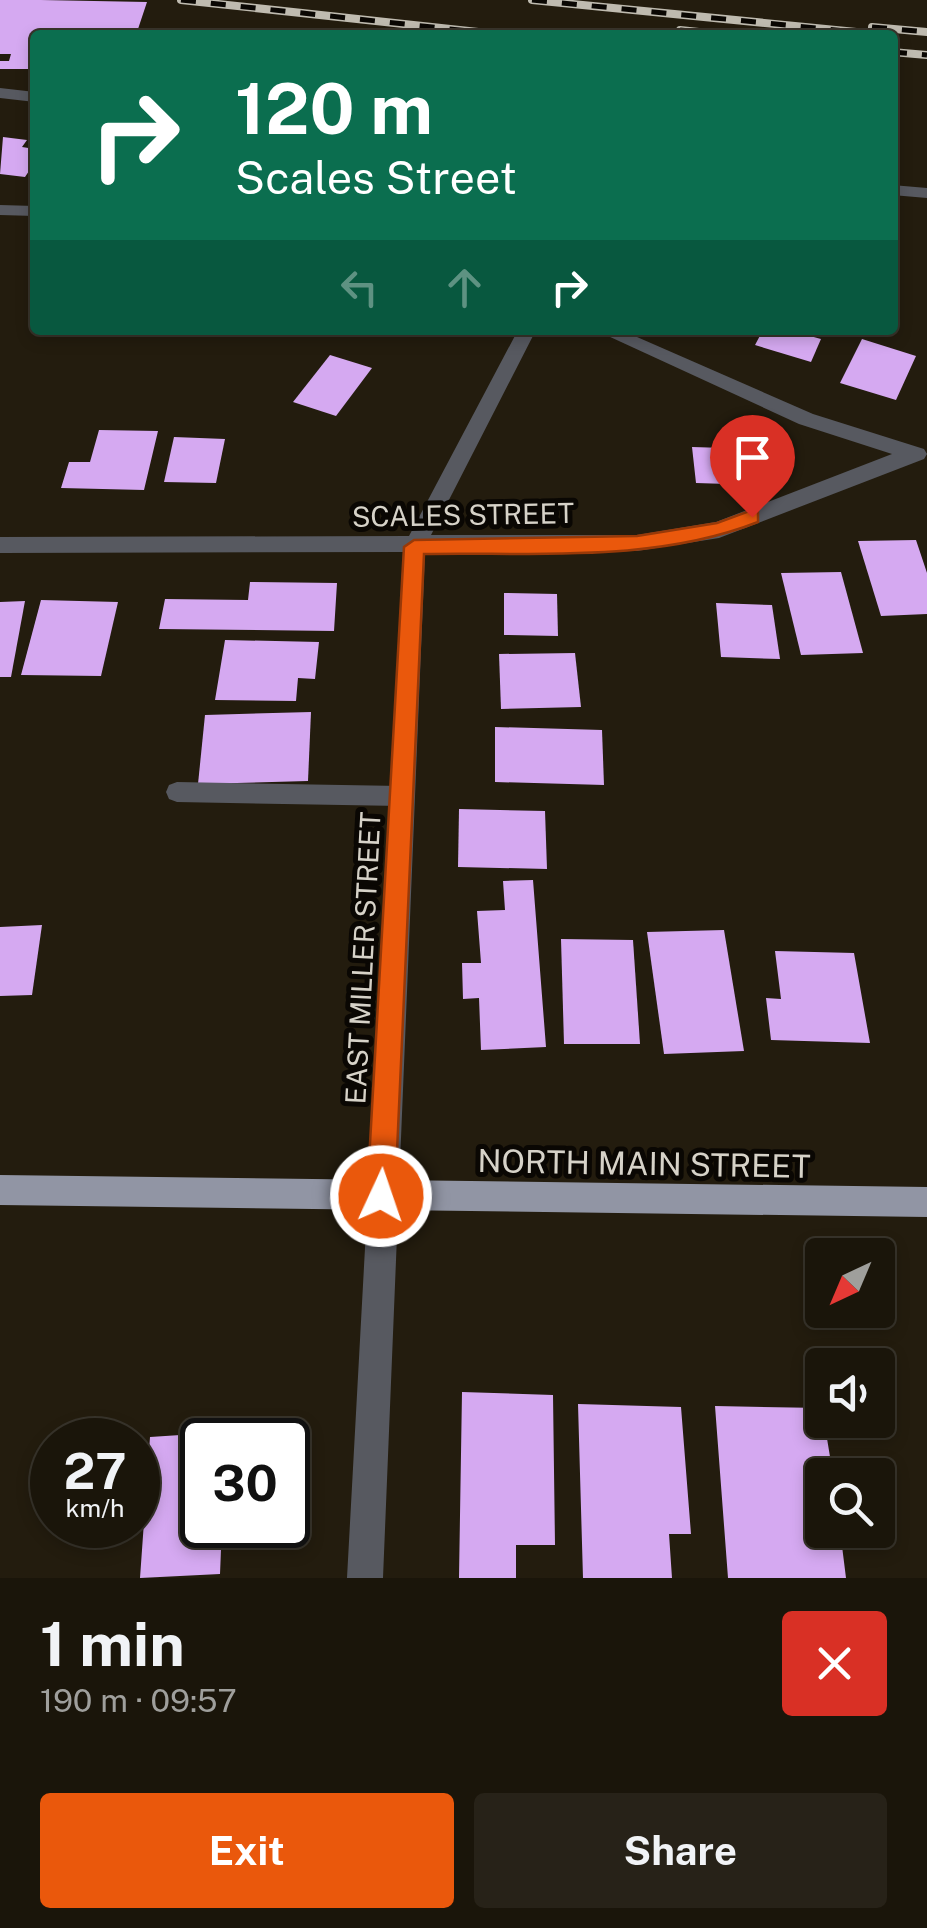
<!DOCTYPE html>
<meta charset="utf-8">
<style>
body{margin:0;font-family:"Public Sans",sans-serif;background:#272218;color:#f1f3f6;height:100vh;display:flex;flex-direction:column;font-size:38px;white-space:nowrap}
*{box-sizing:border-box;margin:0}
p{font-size:32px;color:#9f9f9c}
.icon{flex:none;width:55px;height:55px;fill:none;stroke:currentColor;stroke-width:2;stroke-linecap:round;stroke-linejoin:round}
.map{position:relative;height:1578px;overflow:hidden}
.side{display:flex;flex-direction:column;background:#1a150a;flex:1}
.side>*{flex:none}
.guide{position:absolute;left:30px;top:30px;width:868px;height:305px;border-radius:10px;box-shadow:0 5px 15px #0003,0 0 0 2px #38342b;background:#0b6e4f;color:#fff;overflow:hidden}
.needle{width:65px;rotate:224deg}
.controls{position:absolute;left:805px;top:1238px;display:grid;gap:20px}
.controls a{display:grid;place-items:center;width:90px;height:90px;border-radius:10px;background:#1a150a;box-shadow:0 5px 15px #0003,0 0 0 2px #38342b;font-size:50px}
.speed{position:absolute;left:30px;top:1418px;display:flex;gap:20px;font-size:50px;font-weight:700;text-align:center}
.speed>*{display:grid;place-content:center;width:130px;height:130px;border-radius:50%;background:#1a150a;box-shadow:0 5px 15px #0003,0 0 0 2px #38342b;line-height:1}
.speed small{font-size:25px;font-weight:400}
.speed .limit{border:5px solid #111;border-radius:15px;background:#fff;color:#111}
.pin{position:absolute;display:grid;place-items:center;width:85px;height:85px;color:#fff;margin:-102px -42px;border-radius:50% 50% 50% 0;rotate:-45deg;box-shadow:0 0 10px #0007}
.pin .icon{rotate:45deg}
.me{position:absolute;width:110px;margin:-55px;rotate:3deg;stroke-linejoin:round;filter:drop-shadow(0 0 8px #0008)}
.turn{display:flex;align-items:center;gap:35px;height:210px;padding:0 40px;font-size:45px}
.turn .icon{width:130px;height:130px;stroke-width:2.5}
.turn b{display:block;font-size:70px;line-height:85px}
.lanes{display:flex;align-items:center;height:95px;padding:0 40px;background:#0003;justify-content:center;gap:50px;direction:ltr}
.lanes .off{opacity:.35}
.round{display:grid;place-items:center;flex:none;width:105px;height:105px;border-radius:10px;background:#272218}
.head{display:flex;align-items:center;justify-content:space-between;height:170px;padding:0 40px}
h1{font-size:60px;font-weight:700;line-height:75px}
.primary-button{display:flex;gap:20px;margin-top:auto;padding:20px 40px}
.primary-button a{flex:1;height:115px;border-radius:10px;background:#ea580c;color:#fff;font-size:40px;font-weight:700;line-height:115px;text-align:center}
.primary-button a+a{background:#272218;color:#f1f3f6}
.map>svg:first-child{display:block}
.building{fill:#d5a9f1}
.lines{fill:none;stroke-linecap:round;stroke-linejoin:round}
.lane{fill:#575960;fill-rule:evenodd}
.street{fill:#575960;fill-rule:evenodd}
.primary{fill:#9195a4;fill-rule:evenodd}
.rail-casing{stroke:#bfbbb0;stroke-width:8}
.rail{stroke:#0a0703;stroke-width:5;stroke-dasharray:15;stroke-linecap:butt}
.route{fill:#ea580c;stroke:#983908;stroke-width:2.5}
.labels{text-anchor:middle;stroke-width:10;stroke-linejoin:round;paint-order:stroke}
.street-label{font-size:28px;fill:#d6d2c8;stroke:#0a0703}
.near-street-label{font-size:32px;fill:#d6d2c8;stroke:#0a0703}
</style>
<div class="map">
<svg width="927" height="1578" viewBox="0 0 927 1578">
<rect width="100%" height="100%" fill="#231c0e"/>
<g class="building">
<path d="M0,0H41L147,2L136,35H35V69H0V61H9L11,54H0Z"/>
<path d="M3,137L27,140L22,147L35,149V162L25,177L0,174Z"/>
<path d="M763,330H788L821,339L811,362L755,345Z"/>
<path d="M862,339L916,356L896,400L840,383Z"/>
<path d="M330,355L372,368L336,416L293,402Z"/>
<path d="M99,430L158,431L144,490L61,488L69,462H90Z"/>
<path d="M724,435L752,436L759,485L696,483L692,447L725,448Z"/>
<path d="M174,437L225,439L216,483L164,482Z"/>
<path d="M916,540L927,573V614L881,616L858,541Z"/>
<path d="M841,572L863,653L801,655L781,573Z"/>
<path d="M250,582L337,583L334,631L159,629L165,599L248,600Z"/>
<path d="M504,593L557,594L558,636L504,635Z"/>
<path d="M41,600L118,602L101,676L21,675Z"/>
<path d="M25,601L11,677H0V602Z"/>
<path d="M716,603L772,605L780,659L721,657Z"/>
<path d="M225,640L319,642L315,679L298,678L296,701L215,700Z"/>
<path d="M575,653L581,707L501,709L499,654Z"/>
<path d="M311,712L308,781L198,784L205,715Z"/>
<path d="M495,727L602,730L604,785L495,782Z"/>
<path d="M459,809L545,811L547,869L458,867Z"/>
<path d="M533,880L546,1047L481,1050L479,998L463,999L462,963H481L477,911L505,910L503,881Z"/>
<path d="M42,925L32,995L0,996V927Z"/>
<path d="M724,930L744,1051L664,1054L647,932Z"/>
<path d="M561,939L633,940L640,1044H564Z"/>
<path d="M775,951L854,953L870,1043L771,1040L766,998L781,999Z"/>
<path d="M462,1392L553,1395L555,1545H516V1578H459Z"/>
<path d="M578,1404L681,1407L691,1534H669L672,1578H583Z"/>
<path d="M715,1406L822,1408L833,1475H822V1530H840L846,1578H728Z"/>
<path d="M226,1432V1440H202V1525H222L220,1574L140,1578L150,1437Z"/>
</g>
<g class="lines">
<path class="lane" d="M177,782L401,786L409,789L412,796L409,803L401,806L177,802L169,799L166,792L169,785Z"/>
<g class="street">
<path d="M0,88L35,92V102L0,98Z"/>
<path d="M892,185L927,188V198L892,195Z"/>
<path d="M0,205L35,206V216L0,215Z"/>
<path d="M518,330H536L431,535H637L716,522L892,454L799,424L595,330H621L813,414L924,449L927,454L924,459L719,538L637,551L425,552L383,1578H347L403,552L0,553V537L409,536Z"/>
</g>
<path class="primary" d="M0,1175L927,1187V1217L0,1205Z"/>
<g class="rail-casing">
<g id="rail">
<path d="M181,0L506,35"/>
<path d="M532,0L887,35"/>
<path d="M872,27L927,32"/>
<path d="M680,30L727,35"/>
<path d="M892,52L927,55"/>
</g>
</g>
<use href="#rail" class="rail"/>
</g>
<path class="route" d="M752,510L758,512V522C654,563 534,552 424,554L395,1196L391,1206L381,1210L371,1206L367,1196L404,547L414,540L637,536L717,523Z"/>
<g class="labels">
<g class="street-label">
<text transform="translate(463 515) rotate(-1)" y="10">SCALES STREET</text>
<text transform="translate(363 958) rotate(-87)" y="10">EAST MILLER STREET</text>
</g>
<g class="near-street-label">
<text transform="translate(644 1164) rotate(1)" y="11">NORTH MAIN STREET</text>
</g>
</g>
</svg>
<div class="controls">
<a><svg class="needle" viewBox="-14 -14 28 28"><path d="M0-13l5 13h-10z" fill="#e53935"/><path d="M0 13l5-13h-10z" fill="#9f9f9c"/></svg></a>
<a><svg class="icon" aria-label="sound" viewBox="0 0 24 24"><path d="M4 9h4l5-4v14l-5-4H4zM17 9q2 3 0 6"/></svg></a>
<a><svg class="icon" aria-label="search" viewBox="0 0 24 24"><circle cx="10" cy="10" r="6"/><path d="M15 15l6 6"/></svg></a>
</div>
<div class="speed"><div>27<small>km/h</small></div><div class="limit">30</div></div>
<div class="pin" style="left:752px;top:517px;background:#d93025"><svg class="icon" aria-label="arrive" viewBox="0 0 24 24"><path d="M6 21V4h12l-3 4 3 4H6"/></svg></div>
<svg class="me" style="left:381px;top:1196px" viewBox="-20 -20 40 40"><circle r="17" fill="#ea580c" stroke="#fff" stroke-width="3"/><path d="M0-11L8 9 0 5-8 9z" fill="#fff"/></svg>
<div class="guide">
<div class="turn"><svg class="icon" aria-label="right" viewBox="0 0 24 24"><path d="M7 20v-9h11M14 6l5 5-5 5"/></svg><div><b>120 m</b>Scales Street</div></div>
<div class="lanes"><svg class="icon off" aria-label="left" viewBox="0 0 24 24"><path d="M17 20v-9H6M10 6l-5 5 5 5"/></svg><svg class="icon off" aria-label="ahead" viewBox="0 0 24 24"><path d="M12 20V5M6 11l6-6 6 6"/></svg><svg class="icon" aria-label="right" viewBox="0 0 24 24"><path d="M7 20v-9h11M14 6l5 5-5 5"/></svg></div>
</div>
</div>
<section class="side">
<div class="head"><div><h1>1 min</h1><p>190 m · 09:57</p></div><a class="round" style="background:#d93025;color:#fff"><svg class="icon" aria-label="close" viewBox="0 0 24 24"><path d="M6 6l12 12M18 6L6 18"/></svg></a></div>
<div class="primary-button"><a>Exit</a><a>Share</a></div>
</section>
